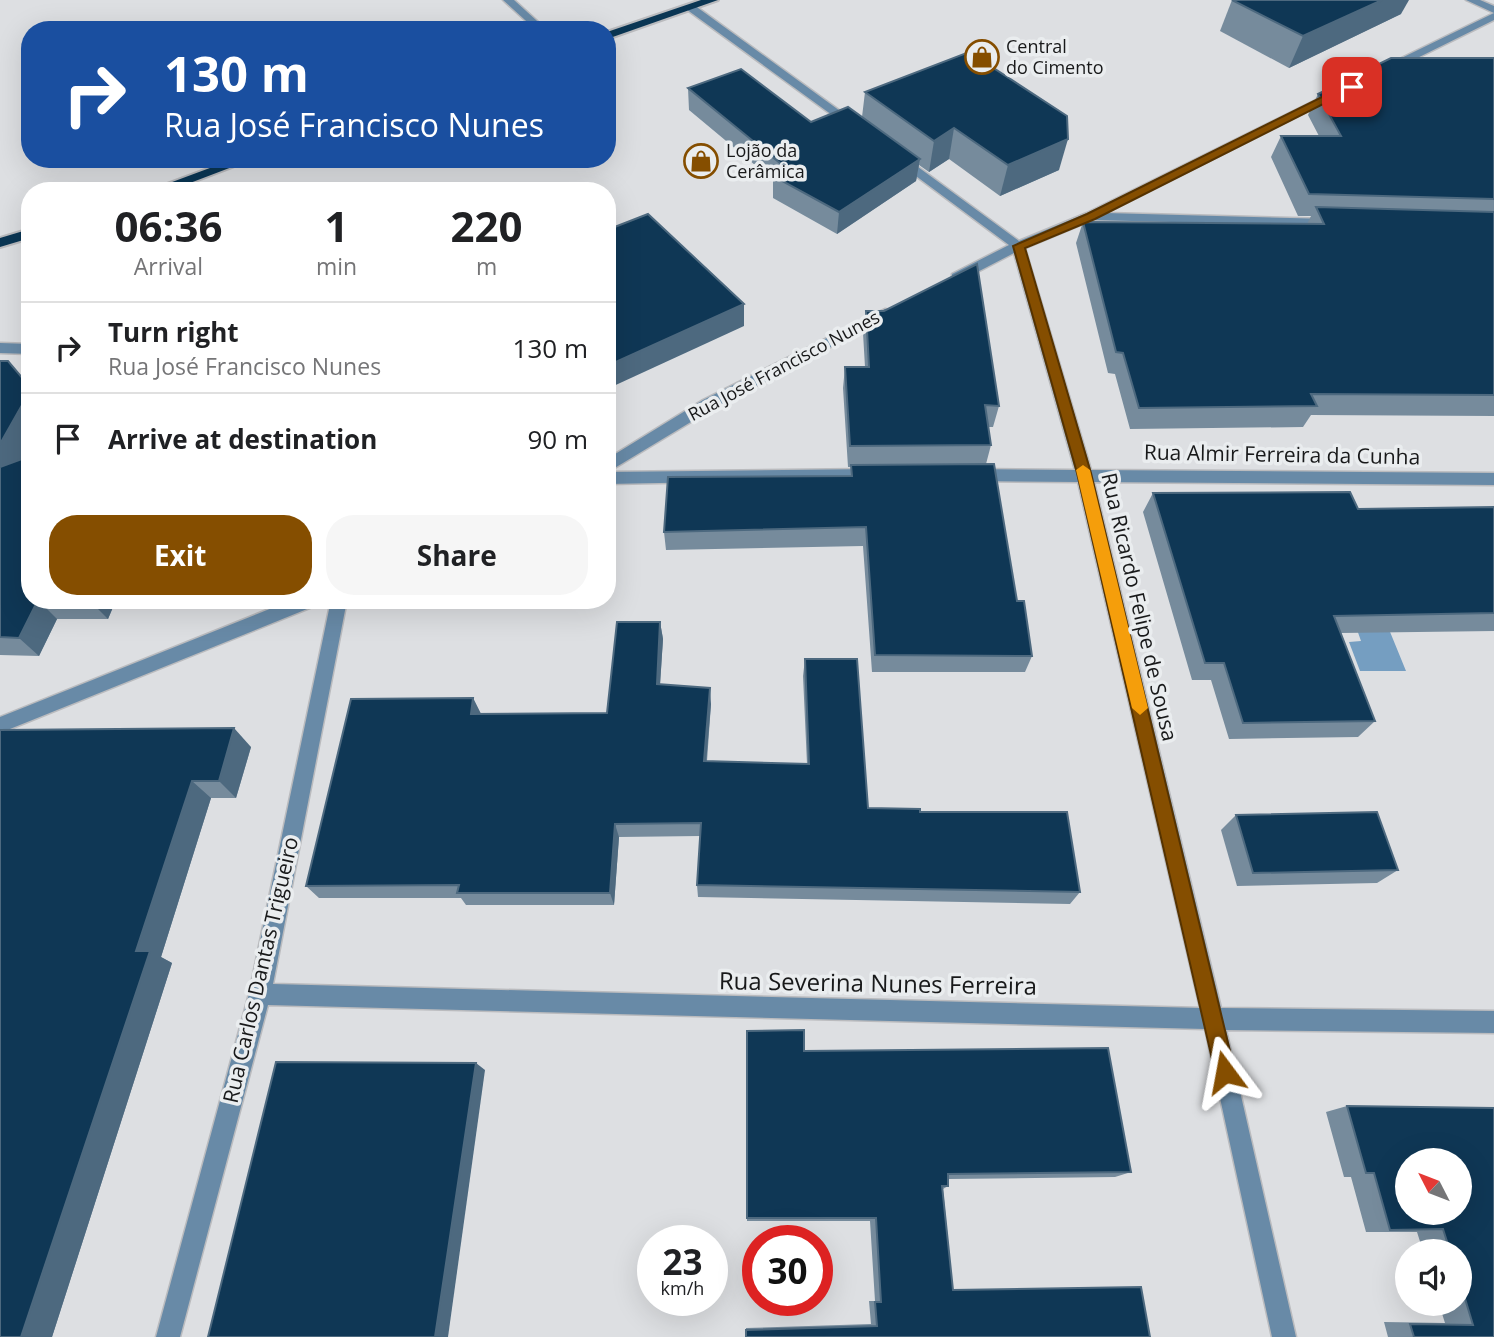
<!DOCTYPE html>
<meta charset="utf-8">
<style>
body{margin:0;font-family:"Open Sans",sans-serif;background:#f6f6f6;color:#202124;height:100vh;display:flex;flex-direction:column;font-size:26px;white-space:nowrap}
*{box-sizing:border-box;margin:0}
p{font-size:23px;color:#757577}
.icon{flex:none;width:38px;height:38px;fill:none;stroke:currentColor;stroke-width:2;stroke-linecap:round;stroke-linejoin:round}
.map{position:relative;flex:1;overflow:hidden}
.side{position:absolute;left:21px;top:182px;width:595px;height:427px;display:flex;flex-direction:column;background:#fff;border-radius:28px;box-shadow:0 7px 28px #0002}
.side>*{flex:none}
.banner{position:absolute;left:21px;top:21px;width:595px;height:147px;border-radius:28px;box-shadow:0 7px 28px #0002;background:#1a4fa0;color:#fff;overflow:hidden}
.needle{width:46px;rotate:312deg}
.fabs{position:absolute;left:1395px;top:1148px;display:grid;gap:14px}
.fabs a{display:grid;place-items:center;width:77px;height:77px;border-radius:50%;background:#fff;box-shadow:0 7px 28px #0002;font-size:35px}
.speed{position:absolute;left:637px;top:1225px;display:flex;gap:14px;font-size:35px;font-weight:700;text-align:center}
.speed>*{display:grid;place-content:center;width:91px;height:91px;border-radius:50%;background:#fff;box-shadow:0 7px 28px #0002;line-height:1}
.speed small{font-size:18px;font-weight:400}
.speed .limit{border:10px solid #d22;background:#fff;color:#111}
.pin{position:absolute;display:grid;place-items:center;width:60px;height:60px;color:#fff;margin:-30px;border-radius:14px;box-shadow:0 4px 10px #0006}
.me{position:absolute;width:77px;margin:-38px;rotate:347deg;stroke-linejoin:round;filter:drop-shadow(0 0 5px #0008)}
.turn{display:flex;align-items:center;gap:24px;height:147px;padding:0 28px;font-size:32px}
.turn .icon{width:91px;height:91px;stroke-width:2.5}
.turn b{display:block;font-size:49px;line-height:60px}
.eta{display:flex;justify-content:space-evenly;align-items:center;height:119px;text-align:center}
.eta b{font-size:42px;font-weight:700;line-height:49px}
.button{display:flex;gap:14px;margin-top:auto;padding:14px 28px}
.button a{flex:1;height:80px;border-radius:28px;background:#854e00;color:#fff;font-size:28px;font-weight:700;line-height:80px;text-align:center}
.button a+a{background:#f6f6f6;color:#202124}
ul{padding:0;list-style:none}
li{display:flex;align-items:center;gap:21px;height:91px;padding:0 28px;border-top:2px solid #e0e0e0}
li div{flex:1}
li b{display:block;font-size:26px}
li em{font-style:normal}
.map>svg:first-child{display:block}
.water{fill:#759ec1}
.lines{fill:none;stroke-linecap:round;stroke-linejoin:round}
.minor-casing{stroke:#babbbe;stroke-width:3}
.trunk-casing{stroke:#babbbe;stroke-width:4}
.minor{fill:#688aa7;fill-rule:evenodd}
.trunk{fill:#0a3654;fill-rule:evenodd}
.wall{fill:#768b9c}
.shaded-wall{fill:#4d697f}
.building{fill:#0f3755;stroke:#4d697f;stroke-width:2;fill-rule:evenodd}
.route{fill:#854e00;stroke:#563300;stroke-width:2}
.slow{fill:#f59e0b}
.labels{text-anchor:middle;stroke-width:7;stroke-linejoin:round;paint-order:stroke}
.far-poi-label{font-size:18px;fill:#18191a;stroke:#eaedef;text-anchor:start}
.far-street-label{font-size:18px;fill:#18191a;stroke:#eaedef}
.street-label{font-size:21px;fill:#18191a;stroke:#eaedef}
.near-street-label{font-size:24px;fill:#18191a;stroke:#eaedef}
</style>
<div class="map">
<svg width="1494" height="1337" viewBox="0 0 1494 1337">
<rect width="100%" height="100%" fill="#dddfe2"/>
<path class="water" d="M1354,621L1386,622L1406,671H1360L1349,642L1361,641Z"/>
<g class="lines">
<g class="minor-casing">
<g id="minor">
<path d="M503,0H514L547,30H536Z"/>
<path d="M1466,0H1480L1494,6V20L1393,70H1385V66L1494,13Z"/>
<path d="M686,5H694L858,124V128H850L686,9Z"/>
<path d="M1328,94L1338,96L1106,213L1330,219L1336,223L1334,226L1092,220L1025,248L1091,470L1494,473V485L1094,482L1221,1008L1494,1011V1033L1226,1030L1296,1337H1272L1205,1029L268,1005L180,1337H156L249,994L331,600H347L273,984L1200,1008L1078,482L971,481L963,475L971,469L1075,470L1014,253L962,280H952V274L1009,245L893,159L903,156L1019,241L1087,213Z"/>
<path d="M885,309L890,310V316L714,408L608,472L873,469L881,475L878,479L607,484V459L703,400Z"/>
<path d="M0,343L30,344V354L0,353Z"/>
<path d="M292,600H319L317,605L0,733V717Z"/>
</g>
</g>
<g class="trunk-casing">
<g id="trunk">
<path d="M701,0H718L607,39V32Z"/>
<path d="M234,159H253L169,191H148Z"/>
<path d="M30,229V238L0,247V238Z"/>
</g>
</g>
<use href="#minor" class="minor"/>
<use href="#trunk" class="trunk"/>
</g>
<g class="wall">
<path d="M1232,0L1401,14L1289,68L1220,31Z"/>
<path d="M1494,58V416L1311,415L1303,427L1130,429L1115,374L1108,373L1076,243L1083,222L1307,224L1311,216H1298L1271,157L1281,136H1319L1308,115L1318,94Z"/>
<path d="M688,88L811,122L862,117L865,92L1059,170L1000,196L949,159L929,172L919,165L916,181L837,234L773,198V180L689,110Z"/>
<path d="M866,311L999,406L993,427H988L991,445L986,464L1017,601L1032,656L1025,672H872L863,546L666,550L664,532L850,476L851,467H848L843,388L845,367H865L863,333Z"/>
<path d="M0,361L30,444L21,459L30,600H116L108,619H57L39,656L0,655Z"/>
<path d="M1153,493L1358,509L1494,507V631L1341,633L1375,721L1358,737L1229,739L1211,680H1192L1143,512Z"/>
<path d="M660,622L663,639L660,684L711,704L707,761L807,764L803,676L805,659L868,808L920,812L1080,892L1070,904L698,897L697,885L700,836L619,837L614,905H466L461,898H319L306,886L473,698L481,714L607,713Z"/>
<path d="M0,730L251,747L236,798H211L161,957L172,963L52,1337Z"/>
<path d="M1236,815L1398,870L1377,883L1237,886L1221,830Z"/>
<path d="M747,1031L1131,1172L1115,1177L948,1179V1186L943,1189L953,1290L1150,1337H746V1328L871,1324L869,1301H875L870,1221H747Z"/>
<path d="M1347,1106L1494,1108V1337H1388L1384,1322L1445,1323L1439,1304H1460V1251H1423L1417,1232H1366L1351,1177H1344L1326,1112Z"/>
</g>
<g class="shaded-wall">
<path d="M1382,0H1409L1401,14L1289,68L1303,36Z"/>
<path d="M954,128L949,159L929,172L934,141Z"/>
<path d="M1068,139L1059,170L1000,196L1008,165Z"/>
<path d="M920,159L916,181L837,234L839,212Z"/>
<path d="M744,304V326L607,389V366Z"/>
<path d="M30,391V444L3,494L0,491V444Z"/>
<path d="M38,600L57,619L39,656L19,638Z"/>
<path d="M90,600H116L108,619L90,601Z"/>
<path d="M660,622L663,639L659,700L657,684Z"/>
<path d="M710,688L711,704L705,776L704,761Z"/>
<path d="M473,698L481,714H471Z"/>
<path d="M234,728L251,747L236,798L219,781Z"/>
<path d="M192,781L211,798L161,957L172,963L52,1337H21L136,951Z"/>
<path d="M615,824L619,837L614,905L610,893Z"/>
<path d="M476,1063L485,1070L448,1337H435Z"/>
</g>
<g class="building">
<path d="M1232,0H1382L1303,36Z"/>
<path d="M969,52L1067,116L1068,139L1008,165L954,128L934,141L865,92Z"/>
<path d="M1391,58H1494V199L1309,194L1281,136H1341L1318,94Z"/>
<path d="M741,69L811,122L848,107L920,159L839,212L773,176L786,168L688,88Z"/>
<path d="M1316,207L1494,212V395L1311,394L1317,406L1139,408L1123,353L1116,352L1083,222L1324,224Z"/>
<path d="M648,214L744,304L607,366V230Z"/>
<path d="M977,264L999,406L985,405L991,445L850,446L845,367H869L866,311H884Z"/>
<path d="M0,361H8L30,387V391L0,444Z"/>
<path d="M30,456V600H90H38L19,638L0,637V467Z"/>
<path d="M994,464L1017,601H1024L1032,656L875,655L866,527L664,532L668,477L852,476L851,465Z"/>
<path d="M1350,492L1358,509L1494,507V613L1334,616L1375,721L1243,723L1224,663H1205L1153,493Z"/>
<path d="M617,622H660L657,684L710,688L704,761L809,764L805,659H857L868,808L920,809V812H1067L1080,892L697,885L701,823L615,824L610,893H457L459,885L306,886L351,699L473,698L471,714L607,713Z"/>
<path d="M234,728L219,781H192L136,951H150L21,1337H0V730Z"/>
<path d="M1377,812L1398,870L1253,873L1236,815Z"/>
<path d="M804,1030V1051L1108,1048L1131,1172L948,1174V1186H942L953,1290L1141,1287L1150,1337H746V1330L877,1326L875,1302H881L876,1218H747V1031Z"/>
<path d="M276,1062L476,1063L435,1337H208Z"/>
<path d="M1347,1106L1494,1108V1337H1414L1410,1324L1473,1325L1460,1282V1251H1450L1443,1229L1390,1230L1374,1173H1366ZM1407,1160H1460V1213H1407Z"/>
</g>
<path class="route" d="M1348,84L1357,87L1095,219L1025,248L1091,473L1235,1072L1232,1079L1225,1082L1218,1079L1215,1072L1077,473L1013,246L1087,214Z"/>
<path class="slow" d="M1083,465L1090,470L1148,708L1140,715L1132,708L1076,470Z"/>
<defs>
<g id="shop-ring" transform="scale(1.75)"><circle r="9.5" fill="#eaedef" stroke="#854e00" stroke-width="1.5"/><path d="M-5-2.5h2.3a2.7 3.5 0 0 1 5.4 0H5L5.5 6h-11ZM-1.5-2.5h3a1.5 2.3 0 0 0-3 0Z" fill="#854e00"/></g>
</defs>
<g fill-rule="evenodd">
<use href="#shop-ring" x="982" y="57"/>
<use href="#shop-ring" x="701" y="161"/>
</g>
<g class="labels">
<g class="far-poi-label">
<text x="1006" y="53">Central<tspan x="1006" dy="21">do Cimento</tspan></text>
<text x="726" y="157">Lojão da<tspan x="726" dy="21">Cerâmica</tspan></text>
</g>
<g class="far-street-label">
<text transform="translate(784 366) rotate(-28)" y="6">Rua José Francisco Nunes</text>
</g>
<g class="street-label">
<text transform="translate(1282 455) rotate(1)" y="7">Rua Almir Ferreira da Cunha</text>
<text transform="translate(1139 607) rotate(77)" y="7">Rua Ricardo Felipe de Sousa</text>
<text transform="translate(261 970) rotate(-77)" y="7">Rua Carlos Dantas Trigueiro</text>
</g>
<g class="near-street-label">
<text transform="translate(878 984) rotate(1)" y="8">Rua Severina Nunes Ferreira</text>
</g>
</g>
</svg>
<div class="fabs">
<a><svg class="needle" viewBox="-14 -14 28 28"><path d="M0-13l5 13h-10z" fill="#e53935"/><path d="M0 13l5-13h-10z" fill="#757577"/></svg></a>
<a><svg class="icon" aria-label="sound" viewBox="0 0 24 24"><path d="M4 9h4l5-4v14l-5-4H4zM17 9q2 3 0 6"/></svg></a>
</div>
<div class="speed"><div>23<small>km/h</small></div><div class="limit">30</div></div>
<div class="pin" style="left:1352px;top:87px;background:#d93025"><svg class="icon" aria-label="arrive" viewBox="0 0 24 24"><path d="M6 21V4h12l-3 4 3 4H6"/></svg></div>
<svg class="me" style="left:1225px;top:1072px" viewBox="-20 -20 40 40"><path d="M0-17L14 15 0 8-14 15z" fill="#854e00" stroke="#fff" stroke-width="4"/></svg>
<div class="banner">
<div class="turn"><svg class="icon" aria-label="right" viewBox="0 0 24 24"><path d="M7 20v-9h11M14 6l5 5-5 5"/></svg><div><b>130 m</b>Rua José Francisco Nunes</div></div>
</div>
<section class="side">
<div class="eta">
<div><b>06:36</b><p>Arrival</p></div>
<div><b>1</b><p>min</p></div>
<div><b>220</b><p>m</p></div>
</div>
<ul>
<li><svg class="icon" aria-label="right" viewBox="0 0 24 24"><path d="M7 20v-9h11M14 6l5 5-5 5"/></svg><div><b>Turn right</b><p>Rua José Francisco Nunes</p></div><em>130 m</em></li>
<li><svg class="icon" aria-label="arrive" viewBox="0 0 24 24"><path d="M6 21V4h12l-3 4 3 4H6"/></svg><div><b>Arrive at destination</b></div><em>90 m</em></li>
</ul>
<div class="button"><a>Exit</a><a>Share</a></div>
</section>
</div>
